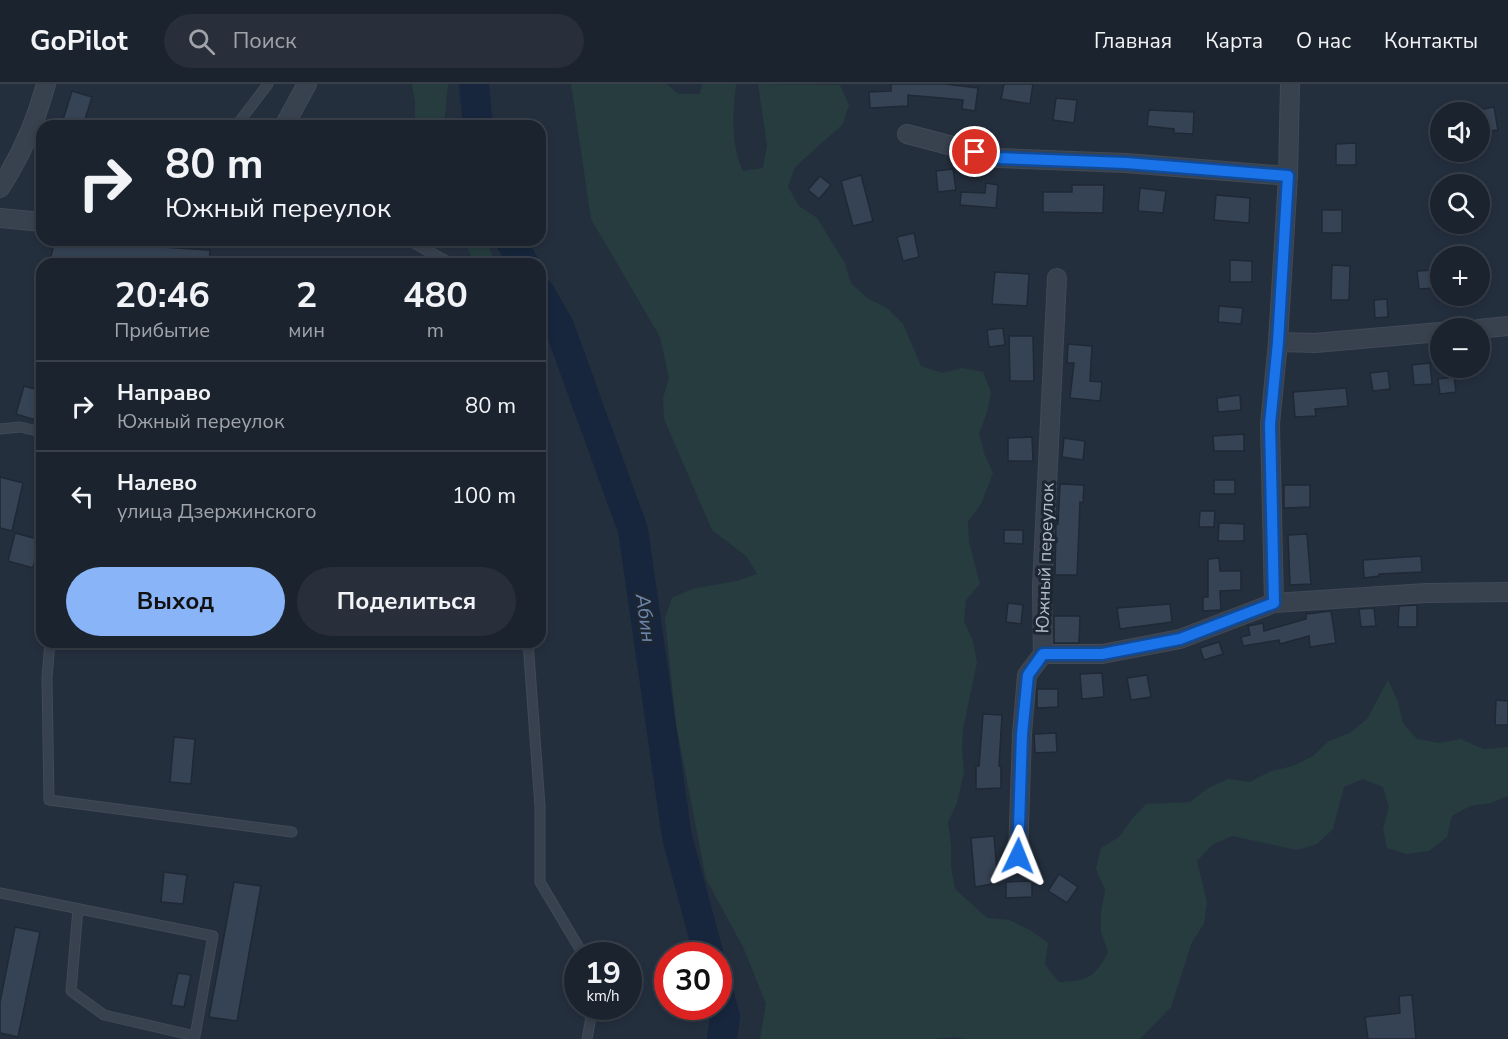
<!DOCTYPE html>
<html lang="ru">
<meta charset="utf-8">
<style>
body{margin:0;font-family:"Nunito Sans",sans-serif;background:#282f3a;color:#f1f3f6;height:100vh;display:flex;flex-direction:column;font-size:22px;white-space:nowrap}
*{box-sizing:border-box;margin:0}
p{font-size:20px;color:#a0a4aa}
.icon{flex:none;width:33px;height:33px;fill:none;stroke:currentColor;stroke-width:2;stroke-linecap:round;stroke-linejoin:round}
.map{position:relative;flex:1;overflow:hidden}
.drawer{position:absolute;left:36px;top:174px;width:510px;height:390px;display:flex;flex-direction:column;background:#1b232e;border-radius:18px;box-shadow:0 3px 9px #0003,0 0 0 2px #39404a}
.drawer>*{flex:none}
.banner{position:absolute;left:36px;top:36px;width:510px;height:126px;border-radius:18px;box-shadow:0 3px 9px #0003,0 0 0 2px #39404a;background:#1b232e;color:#f1f3f6;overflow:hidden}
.fabs{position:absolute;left:1430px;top:18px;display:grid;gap:12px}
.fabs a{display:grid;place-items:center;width:60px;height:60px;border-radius:50%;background:#1b232e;box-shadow:0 3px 9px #0003,0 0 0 2px #39404a;font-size:30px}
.speed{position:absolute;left:564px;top:858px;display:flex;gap:12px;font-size:30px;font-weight:700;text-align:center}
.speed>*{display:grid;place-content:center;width:78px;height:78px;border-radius:50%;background:#1b232e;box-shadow:0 3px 9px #0003,0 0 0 2px #39404a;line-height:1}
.speed small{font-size:15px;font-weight:400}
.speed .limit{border:9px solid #d22;background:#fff;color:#111}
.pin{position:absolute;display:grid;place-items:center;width:51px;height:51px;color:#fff;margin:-26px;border:3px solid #fff;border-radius:50%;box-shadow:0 2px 6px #0007}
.me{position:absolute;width:66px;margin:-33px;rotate:2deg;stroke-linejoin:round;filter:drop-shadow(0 0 4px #0008)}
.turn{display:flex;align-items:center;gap:21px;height:126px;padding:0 30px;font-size:27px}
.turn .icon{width:78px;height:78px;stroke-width:2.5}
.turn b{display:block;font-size:42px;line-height:51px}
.eta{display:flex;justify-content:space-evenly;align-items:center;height:102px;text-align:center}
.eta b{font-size:36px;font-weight:700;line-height:42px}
.action{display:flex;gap:12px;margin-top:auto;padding:12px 30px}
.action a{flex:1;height:69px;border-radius:36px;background:#8ab4f8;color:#111;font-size:24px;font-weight:700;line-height:69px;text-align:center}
.action a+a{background:#282f3a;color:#f1f3f6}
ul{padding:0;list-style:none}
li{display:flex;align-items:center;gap:18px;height:90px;padding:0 30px;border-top:2px solid #39404a}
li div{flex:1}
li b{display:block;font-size:22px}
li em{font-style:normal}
header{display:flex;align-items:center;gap:36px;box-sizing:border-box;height:84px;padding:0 30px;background:#1b232e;border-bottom:2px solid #39404a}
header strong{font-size:28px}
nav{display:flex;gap:33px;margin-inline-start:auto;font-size:21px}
.search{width:420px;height:54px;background:#282f3a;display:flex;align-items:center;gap:15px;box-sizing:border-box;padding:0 21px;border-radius:33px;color:#a0a4aa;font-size:22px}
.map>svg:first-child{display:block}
.green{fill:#263c3f}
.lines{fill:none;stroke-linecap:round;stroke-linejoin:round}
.river{stroke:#17263c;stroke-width:30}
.building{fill:#364354;stroke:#1f2835;stroke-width:1.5}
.service-casing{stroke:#414a57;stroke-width:11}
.minor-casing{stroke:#414a57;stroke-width:20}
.service{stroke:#38414e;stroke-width:9}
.minor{stroke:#38414e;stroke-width:18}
.route-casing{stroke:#114b97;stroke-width:15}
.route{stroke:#1a73e8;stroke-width:10}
.labels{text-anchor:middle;stroke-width:6;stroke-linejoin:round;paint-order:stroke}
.street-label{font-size:18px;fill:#b4bcc9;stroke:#1d2633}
.water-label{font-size:20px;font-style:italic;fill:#6d86a8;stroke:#1d2633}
</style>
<header>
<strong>GoPilot</strong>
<div class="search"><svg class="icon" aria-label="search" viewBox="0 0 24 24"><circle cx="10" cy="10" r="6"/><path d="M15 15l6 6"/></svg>Поиск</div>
<nav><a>Главная</a><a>Карта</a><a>О нас</a><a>Контакты</a></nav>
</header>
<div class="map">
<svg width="1508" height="955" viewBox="0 0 1508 955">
<rect width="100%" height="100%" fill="#242f3e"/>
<g class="green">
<path d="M412,0H448L444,42H415V18Z"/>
<path d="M571,0H667L678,10H700L702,0H736C733,30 730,59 743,87L763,84L767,61L758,0L840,1L849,21L843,40L795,83L788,103L799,122L817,134L845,179L851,199L867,214L887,224L903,240L921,282L942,289L962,284L983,288L991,308L987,329L979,349L984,369L993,389L981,420L968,437L969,458L980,500L966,516L964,537L973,557L977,579L963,645L962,666L964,688L957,719L948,738L951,761V783L955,805L987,834L1009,836L1030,846L1048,859L1045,881L1059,898C1087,897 1095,894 1108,868L1101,848V828L1105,806L1096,785L1101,764L1119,753L1132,735L1146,720L1190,718L1208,704L1228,695L1250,698L1271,687L1293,682L1313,672L1329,657L1350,649L1367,635L1388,596L1398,618L1403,639L1417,655L1440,659L1461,655L1483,665L1508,663V712L1491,719L1470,722L1452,732L1447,753L1429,767L1407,770L1387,764L1383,745L1389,723L1383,703L1363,695L1344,703L1333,745L1317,760L1297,766L1232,752L1212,761L1197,777L1207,818L1204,840L1192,858L1171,923L1140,955H966L955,953L933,955H760L766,920L743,863L706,795L676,640L665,534L672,514L692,505L736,497L757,490L746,472L712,446L664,335L663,314L669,294L660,253L591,135Z"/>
<path d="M464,156H485L497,180H471V172Z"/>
</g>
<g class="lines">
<g class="river">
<path d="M474,0L478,42"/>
<path d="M510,156L524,180"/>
<path d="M540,209L559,242L633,446L677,753L709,872"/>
<path d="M718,907L725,932L722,955"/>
</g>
</g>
<g class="building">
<path d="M891,0H946L978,4L975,27L962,25L963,16L908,11V22L870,24L869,8L891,7Z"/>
<path d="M1004,0H1033L1030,20L1001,15Z"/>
<path d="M72,7L92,13L83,42H72L62,39Z"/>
<path d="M1056,14L1077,16L1074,39L1053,36Z"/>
<path d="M1494,23L1498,46L1479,49V26Z"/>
<path d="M1149,26L1194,28L1193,50L1174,49V45L1147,42Z"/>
<path d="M1356,59V81H1336V60Z"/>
<path d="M953,85L956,106L938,108L936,87Z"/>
<path d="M861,91L873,137L853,142L841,97Z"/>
<path d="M820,92L831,101L819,115L808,106Z"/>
<path d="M986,99L998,101L996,124L960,121L961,108L985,109Z"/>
<path d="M1072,101H1104L1103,129L1043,128V108H1072Z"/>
<path d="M1140,104L1166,107L1163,129L1138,127Z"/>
<path d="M1216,111L1250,114L1249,139L1214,136Z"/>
<rect x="1322" y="126" width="20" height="23"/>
<path d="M914,149L919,173L903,177L897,153Z"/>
<path d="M55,156H67L96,163V159L210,166L209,180H49Z"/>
<path d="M1230,176L1252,177V198H1230Z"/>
<path d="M1332,181L1350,182L1349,216H1331Z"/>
<path d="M1436,186L1437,204L1419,205L1417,187Z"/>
<path d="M995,188L1029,190L1027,222L992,220Z"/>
<path d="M1387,215L1388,233L1375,234L1374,216Z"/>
<path d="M1219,222L1243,224L1241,240L1218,238Z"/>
<path d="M1003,244L1005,261L989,263L987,246Z"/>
<path d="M1009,252H1033L1034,297H1010Z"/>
<path d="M1068,260L1092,262L1090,297L1102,298L1100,317L1070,314L1074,279H1067Z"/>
<path d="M1430,279L1432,300L1414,301L1412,281Z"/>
<path d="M1388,287L1390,305L1373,307L1370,289Z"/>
<path d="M1454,293L1456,308L1440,310L1438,295Z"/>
<path d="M24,302L42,307V338L16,330Z"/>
<path d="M1346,304L1348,322L1315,325L1316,332L1295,333L1293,308Z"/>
<path d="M1240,311L1241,326L1218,328L1217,314Z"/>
<path d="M1244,350V367H1214L1213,352Z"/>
<path d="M1032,353L1033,377H1008V354Z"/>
<path d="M1064,354L1085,357L1083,376L1062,373Z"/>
<path d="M0,393L23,399L12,447L0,444Z"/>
<rect x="1214" y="396" width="21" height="14"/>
<path d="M1060,400L1084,401L1083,419L1080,418L1077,491H1055L1056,440H1058Z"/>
<path d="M1284,401H1310V423L1284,424Z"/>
<path d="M1200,427H1215L1214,443H1199Z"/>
<path d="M1219,439L1244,440V457H1218Z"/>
<path d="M1004,446H1023V460L1004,459Z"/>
<path d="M15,449L41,456L33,484L8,477Z"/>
<path d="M1307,450L1311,500L1290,501L1288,451Z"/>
<path d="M1421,472L1422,488L1379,490V492L1364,494L1363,476Z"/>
<path d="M1219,474L1220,487H1241V506L1220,507L1221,526L1203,527V513H1208V475Z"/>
<path d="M1008,519L1023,521L1021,540L1006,538Z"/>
<path d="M1170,520L1172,538L1120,545L1117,524Z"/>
<path d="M1417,521V543H1398L1399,522Z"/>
<path d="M1374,524L1376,542L1361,543L1359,525Z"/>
<path d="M1331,527L1336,559L1310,563L1309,552L1280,560L1279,556L1243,562L1241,553L1250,551L1248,542L1263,539L1264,547L1306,535V530Z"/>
<path d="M1054,532H1080L1079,559H1054Z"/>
<path d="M1219,558L1223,570L1204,576L1200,564Z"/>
<path d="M1102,589L1104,613L1082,615L1080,590Z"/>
<path d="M1147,591L1151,613L1131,616L1127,594Z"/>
<path d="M1037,605H1058V623L1037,624Z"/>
<path d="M1496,616L1508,617V641H1495Z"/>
<path d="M983,630L1002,631L999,682H1001V704L976,705V682H979Z"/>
<path d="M1056,649L1057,668L1035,669L1034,650Z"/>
<path d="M174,653L195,655L191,700L170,698Z"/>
<path d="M994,752L998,799L975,803L971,754Z"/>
<path d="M164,788L187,791L183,820L161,818Z"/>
<path d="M1059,790L1078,803L1067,819L1048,807Z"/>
<path d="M1032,797V813L1006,814V798Z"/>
<path d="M234,798L261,802L237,937L209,933Z"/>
<path d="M15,843L40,848L18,953L0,949V918Z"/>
<path d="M178,889L191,891L184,923L171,921Z"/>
<path d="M1412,911L1416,955H1368L1365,933L1400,929L1399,912Z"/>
</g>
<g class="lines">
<g class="service-casing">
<g id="service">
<path d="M236,42L268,0"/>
<path d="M408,156L452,180"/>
<path d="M0,345L20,343L42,348"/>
<path d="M50,558L47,594L49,716L292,748"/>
<path d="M528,558L540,722V798L584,872"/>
<path d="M0,809L213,852L195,952L104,931L71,907L78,825"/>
<path d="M587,955L593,922"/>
</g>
</g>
<g class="minor-casing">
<g id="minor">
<path d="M284,42L307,0"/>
<path d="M907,50L998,74L1126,79L1288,92"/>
<path d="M0,104C21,72 36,37 46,0"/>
<path d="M0,134L42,138"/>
<path d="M1479,245L1508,242"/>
<path d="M1278,258L1315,259L1440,248"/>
<path d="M1274,519L1270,340L1278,258L1288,92L1290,0"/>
<path d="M1043,570H1102L1180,555L1274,519L1426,509L1508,508"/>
<path d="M1043,570L1042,503L1057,194"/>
<path d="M1018,772L1022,650L1027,591L1043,570"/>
</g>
</g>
<use href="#service" class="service"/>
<use href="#minor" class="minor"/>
</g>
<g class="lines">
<g class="route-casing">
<path id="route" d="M975,68L998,74L1126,79L1288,92L1278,258L1270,340L1274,519L1180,555L1102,570H1043L1028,591L1022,650L1018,772"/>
</g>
<use href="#route" class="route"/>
</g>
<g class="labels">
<g class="street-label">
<text transform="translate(1045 474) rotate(-88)" y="6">Южный переулок</text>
</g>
<g class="water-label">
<text transform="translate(646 534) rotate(82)" y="7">Абин</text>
</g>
</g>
</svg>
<div class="fabs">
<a><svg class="icon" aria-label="sound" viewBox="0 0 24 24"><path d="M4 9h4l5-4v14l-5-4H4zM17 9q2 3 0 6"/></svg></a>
<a><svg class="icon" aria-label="search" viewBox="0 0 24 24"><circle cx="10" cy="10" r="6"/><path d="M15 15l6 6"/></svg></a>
<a>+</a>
<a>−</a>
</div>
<div class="speed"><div>19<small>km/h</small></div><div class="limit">30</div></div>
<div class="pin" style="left:975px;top:68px;background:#d93025"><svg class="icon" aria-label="arrive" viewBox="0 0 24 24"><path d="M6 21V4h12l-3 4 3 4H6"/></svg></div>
<svg class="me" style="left:1018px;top:772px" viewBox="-20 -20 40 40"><path d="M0-17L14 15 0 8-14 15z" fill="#1a73e8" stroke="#fff" stroke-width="4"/></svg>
<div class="banner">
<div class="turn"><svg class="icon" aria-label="right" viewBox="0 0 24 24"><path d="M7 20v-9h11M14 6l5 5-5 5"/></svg><div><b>80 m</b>Южный переулок</div></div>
</div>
<section class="drawer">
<div class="eta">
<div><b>20:46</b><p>Прибытие</p></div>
<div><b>2</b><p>мин</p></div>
<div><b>480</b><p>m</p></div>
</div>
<ul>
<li><svg class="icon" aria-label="right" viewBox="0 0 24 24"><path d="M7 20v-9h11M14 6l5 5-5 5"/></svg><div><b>Направо</b><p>Южный переулок</p></div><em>80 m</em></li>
<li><svg class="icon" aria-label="left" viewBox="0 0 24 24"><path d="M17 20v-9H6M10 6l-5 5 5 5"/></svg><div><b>Налево</b><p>улица Дзержинского</p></div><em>100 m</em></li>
</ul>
<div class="action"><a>Выход</a><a>Поделиться</a></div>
</section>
</div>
